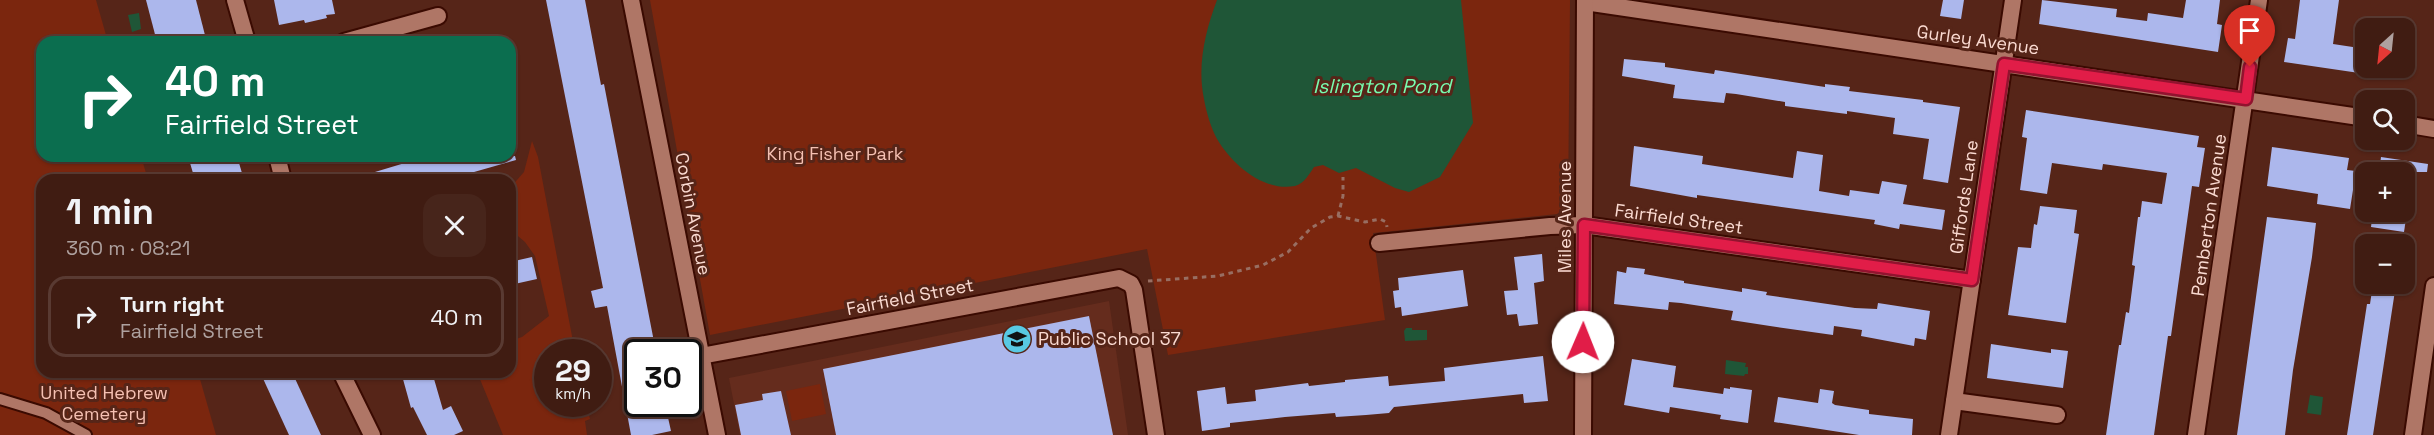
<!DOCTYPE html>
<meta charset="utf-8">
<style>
body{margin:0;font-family:"Space Grotesk",sans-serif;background:#47251b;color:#f1f3f6;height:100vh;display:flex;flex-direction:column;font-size:22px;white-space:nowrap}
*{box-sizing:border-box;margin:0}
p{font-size:20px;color:#aea19f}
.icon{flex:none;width:33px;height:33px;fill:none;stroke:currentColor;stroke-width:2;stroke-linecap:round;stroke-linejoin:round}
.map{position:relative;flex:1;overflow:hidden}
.panel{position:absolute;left:36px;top:174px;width:480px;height:204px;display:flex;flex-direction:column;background:#401c12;border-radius:18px;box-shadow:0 2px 4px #0004,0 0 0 2px #593a32}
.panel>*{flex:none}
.banner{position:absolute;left:36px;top:36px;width:480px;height:126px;border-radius:18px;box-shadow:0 2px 4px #0004,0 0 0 2px #593a32;background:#0b6e4f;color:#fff;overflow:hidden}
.needle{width:39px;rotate:207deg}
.controls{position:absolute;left:2355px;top:18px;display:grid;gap:12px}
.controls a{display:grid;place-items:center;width:60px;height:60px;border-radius:12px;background:#401c12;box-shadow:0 2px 4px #0004,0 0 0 2px #593a32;font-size:30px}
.speed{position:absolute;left:534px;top:339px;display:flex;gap:12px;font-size:30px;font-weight:700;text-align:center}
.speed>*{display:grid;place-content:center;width:78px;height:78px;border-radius:50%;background:#401c12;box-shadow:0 2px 4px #0004,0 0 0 2px #593a32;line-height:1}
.speed small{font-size:15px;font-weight:400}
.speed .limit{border:3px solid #111;border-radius:9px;background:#fff;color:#111}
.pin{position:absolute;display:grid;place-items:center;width:51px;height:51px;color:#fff;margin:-62px -26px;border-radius:50% 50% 50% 0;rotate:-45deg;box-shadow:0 0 6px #0007}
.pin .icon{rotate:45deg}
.me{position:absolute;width:66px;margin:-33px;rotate:1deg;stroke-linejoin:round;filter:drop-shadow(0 0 4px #0008)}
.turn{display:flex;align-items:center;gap:21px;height:126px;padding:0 30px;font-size:27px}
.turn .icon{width:78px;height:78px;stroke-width:2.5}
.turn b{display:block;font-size:42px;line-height:51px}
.round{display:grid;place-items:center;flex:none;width:63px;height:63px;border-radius:18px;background:#47251b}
.head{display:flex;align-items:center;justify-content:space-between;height:102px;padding:0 30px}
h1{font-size:36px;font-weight:700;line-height:45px}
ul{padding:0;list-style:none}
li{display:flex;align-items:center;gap:18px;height:81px;margin:0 12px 9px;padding:0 18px;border:3px solid #593a32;border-radius:18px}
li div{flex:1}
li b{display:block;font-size:22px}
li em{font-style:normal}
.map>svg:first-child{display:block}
.built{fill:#652c1d}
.green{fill:#7b260e}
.water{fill:#1f5637}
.building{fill:#acb7ec}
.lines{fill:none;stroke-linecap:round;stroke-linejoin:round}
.service-casing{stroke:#3a0a01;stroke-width:14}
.minor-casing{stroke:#3a0a01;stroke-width:20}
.tertiary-casing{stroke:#3a0a01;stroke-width:20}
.path{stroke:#986e62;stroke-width:3;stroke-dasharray:4.5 4.5;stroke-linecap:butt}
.service{stroke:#af7666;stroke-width:10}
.minor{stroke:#af7666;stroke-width:16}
.tertiary{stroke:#af7666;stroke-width:16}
.route-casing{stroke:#92132f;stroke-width:15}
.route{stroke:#e11d48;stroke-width:10}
.labels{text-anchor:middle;stroke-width:6;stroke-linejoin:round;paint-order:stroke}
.street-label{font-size:18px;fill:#fbdbd2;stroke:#562518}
.park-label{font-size:18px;fill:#f5c0b2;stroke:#562518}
.poi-label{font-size:18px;fill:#fbdbd2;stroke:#562518;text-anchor:start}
.water-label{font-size:20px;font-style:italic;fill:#77fcaf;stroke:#562518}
</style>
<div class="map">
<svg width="2434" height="435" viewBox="0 0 2434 435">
<rect width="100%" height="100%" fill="#562518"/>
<path class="built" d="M1109,301L1128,435H740L729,378Z"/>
<g class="green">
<path d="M0,0H96L108,42H42V156H141L148,180H42V372H198L216,435H0Z"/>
<path d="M650,0H1570L1568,205L1557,214L1373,233L1385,320L1168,355L1147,249L710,335Z"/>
<path d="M532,141L538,157L575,352H548V404H586L590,419L585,421L587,435H503L477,372H510V341L522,337L549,316L535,256L525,242L512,231C518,212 510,206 510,188L524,172Z"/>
<path d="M820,384L826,414L792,421L786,391Z"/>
</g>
<g class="water">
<path d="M1217,0H1461L1473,123L1440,177L1409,192L1395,188L1356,168L1339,173L1323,165L1314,167C1310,173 1304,184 1295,186C1263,192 1232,164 1217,139C1211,128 1206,111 1204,99C1197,66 1205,32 1217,0Z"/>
<path d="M139,13L141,29L132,32L128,15Z"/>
<path d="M1406,328H1412V330H1427V340L1405,341L1404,331Z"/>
<path d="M1726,360L1746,363L1745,367H1748V374H1745L1744,376L1725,374Z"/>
<path d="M2310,395L2323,397L2321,415L2307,413Z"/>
</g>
<g class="building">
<path d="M146,0H196L206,39L195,42H157Z"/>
<path d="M274,0H332L335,14L326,15L327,18L305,23L304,20L279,25Z"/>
<path d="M546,0H585L601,85L604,84L608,105L656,352H638V404H665L671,431L652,435H631L607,306L595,308L591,291L603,288Z"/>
<path d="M1943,0H1964L1961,19L1940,16Z"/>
<path d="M2042,0L2117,9L2116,17L2147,21L2148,13L2183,18L2186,0H2220L2217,24L2222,25L2218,52L2039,24Z"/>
<path d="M2300,0H2339L2333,44L2366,49V74L2284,62L2288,38L2295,39Z"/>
<path d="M1624,59L1665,63V67L1714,74L1715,70L1825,87V84L1850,87L1849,91L1923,100V102L1960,107L1948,183L1923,179L1929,139L1893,134L1895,118L1847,111V114L1785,106V102L1736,94L1726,93L1724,103L1673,98L1675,85L1622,76Z"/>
<path d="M2026,110L2199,136L2197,147L2205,148L2199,187L2192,186L2171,336H2168L2154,435H2106L2119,345H2121L2126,312L2129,313L2135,266L2132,265L2138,217H2140L2142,201L2162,204L2167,173L2103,164L2102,170L2052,163L2047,194L2020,190L2027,138L2022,137Z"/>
<path d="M1634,146L1703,156L1702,164L1793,178L1797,151L1823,155L1819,191L1849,196L1850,190L1879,194L1882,181L1907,185L1903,204L1945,210L1942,230L1900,224L1899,229L1874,224L1875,220L1697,195V198L1630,186Z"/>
<path d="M2272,147L2349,158L2347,170L2356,171L2350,209L2317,204L2318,194L2267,186Z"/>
<path d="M188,156H237L244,180H195Z"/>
<path d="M428,156L429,161L448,156H515L516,160L446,180H366L365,175Z"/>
<path d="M2381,157L2428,164L2427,172H2379Z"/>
<path d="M2040,206L2077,210L2074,233L2079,234L2066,323L2008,315L2018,247L2031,248L2034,224L2037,225Z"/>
<path d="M2373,212H2407L2404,232L2371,227Z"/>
<path d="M2267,217L2316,223L2312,257L2293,370L2285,435H2237Z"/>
<path d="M1542,254L1544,281L1534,283L1538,324L1519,326L1517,314L1507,315L1504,291L1518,290L1514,257Z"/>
<path d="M532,257L537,279L510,285V262Z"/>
<path d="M1627,267L1645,269L1644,274L1684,281V283L1742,292V288L1767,292L1766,295L1855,308L1877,309L1878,303L1930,311L1926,340L1915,338L1914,346L1861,336L1862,330L1834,326L1833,335L1770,326L1731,320L1733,311L1681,303L1669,302L1668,310L1614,304L1617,271L1626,273Z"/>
<path d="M1463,270L1468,306L1402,316L1401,307L1395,308L1393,291L1399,290L1398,278Z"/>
<path d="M2373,284H2396L2373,435H2347L2367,304H2370Z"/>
<path d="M1089,316L1113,435H836L823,369Z"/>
<path d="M1991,344L2051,353V349L2068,351L2063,388L1987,378Z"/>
<path d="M1543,356L1548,401L1524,403L1523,394L1394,407L1389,413L1366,415L1336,417L1335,413L1285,417L1230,423V427L1202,431L1197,391L1225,387L1227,404L1256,401L1255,390L1308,383L1309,386L1345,382V380L1388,376L1389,386L1445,381L1444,368Z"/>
<path d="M1632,359L1676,366L1673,387L1723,394L1724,388L1730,389V387L1752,390L1748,423L1720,419L1721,415L1670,407L1669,413L1624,405Z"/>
<path d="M260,372H292L321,435H289Z"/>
<path d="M401,372H432L443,410L451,406L463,431L454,435H427L413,407L411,408Z"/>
<path d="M1820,389L1834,391L1832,403L1835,405L1869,410V414L1913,419L1912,435H1859L1774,422L1778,397L1818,403Z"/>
<path d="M781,391L791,435H741L735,405L763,400L762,394Z"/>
</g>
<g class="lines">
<g class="service-casing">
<path id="service" d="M0,399L46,413L86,435"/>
</g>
<g class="minor-casing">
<g id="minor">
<path d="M235,0L247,42"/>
<path d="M631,0L717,435"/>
<path d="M1585,2L2366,118"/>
<path d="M344,42L438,16"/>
<path d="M2404,124L2434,129"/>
<path d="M277,156L283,180"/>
<path d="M1379,243L1550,226L1584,225L1972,280"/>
<path d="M701,356L1119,278L1131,284L1134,290L1156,435"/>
<path d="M341,372L372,435"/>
<path d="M1954,401L2057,415"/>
<path d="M1583,435L1585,0"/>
<path d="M2196,435L2259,0"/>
<path d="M2413,435L2434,286"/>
</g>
</g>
<g class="tertiary-casing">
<path id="tertiary" d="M1949,435L2013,0"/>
</g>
<g class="path">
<path d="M1338,216L1343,196V177"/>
<path d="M1148,281L1218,276L1263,265L1288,252L1311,228L1330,217L1338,216L1365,222L1380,219L1386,222L1387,227"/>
</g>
<use href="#service" class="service"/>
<use href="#minor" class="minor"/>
<use href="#tertiary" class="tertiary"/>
</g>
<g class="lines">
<g class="route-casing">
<path id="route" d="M1583,342L1584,225L1972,280L2004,64L2246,99L2250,67"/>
</g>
<use href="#route" class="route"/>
</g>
<defs>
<g id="school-disc" transform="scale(1.5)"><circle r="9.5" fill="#58c9e3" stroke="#562518"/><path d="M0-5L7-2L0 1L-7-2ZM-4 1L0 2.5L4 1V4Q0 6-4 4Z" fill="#111"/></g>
</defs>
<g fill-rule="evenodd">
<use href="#school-disc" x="1017" y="339"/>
</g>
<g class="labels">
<g class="street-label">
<text transform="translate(1978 40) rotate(8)" y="6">Gurley Avenue</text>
<text transform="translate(1964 197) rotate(-82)" y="6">Giffords Lane</text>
<text transform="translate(693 214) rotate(79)" y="6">Corbin Avenue</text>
<text transform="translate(2209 215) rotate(-82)" y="6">Pemberton Avenue</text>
<text transform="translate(1565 217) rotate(-90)" y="6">Miles Avenue</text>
<text transform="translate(1679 219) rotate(8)" y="6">Fairfield Street</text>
<text transform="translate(910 297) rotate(-11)" y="6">Fairfield Street</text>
</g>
<g class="park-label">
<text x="835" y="160">King Fisher Park</text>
<text x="104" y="399">United Hebrew<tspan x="104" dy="21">Cemetery</tspan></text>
</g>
<g class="poi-label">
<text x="1038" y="345">Public School 37</text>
</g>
<g class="water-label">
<text x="1382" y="93">Islington Pond</text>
</g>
</g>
</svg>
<div class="controls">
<a><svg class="needle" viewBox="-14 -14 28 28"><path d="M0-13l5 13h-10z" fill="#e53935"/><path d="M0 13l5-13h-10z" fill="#aea19f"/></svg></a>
<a><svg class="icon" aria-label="search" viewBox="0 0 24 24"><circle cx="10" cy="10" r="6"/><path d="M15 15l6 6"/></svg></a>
<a>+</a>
<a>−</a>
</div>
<div class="speed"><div>29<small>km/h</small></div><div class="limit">30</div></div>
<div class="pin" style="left:2250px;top:67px;background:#d93025"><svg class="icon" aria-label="arrive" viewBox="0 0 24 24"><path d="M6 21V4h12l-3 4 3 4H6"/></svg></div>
<svg class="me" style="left:1583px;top:342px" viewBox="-20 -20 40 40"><circle r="19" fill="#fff"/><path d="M0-13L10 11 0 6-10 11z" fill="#e11d48"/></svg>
<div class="banner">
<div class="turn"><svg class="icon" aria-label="right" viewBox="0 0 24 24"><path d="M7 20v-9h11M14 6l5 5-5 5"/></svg><div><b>40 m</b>Fairfield Street</div></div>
</div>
<section class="panel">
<div class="head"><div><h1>1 min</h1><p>360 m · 08:21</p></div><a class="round"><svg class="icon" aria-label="close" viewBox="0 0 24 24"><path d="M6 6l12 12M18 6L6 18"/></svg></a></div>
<ul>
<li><svg class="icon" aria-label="right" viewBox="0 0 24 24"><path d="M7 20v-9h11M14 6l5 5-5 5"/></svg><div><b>Turn right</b><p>Fairfield Street</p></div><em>40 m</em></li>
</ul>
</section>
</div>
